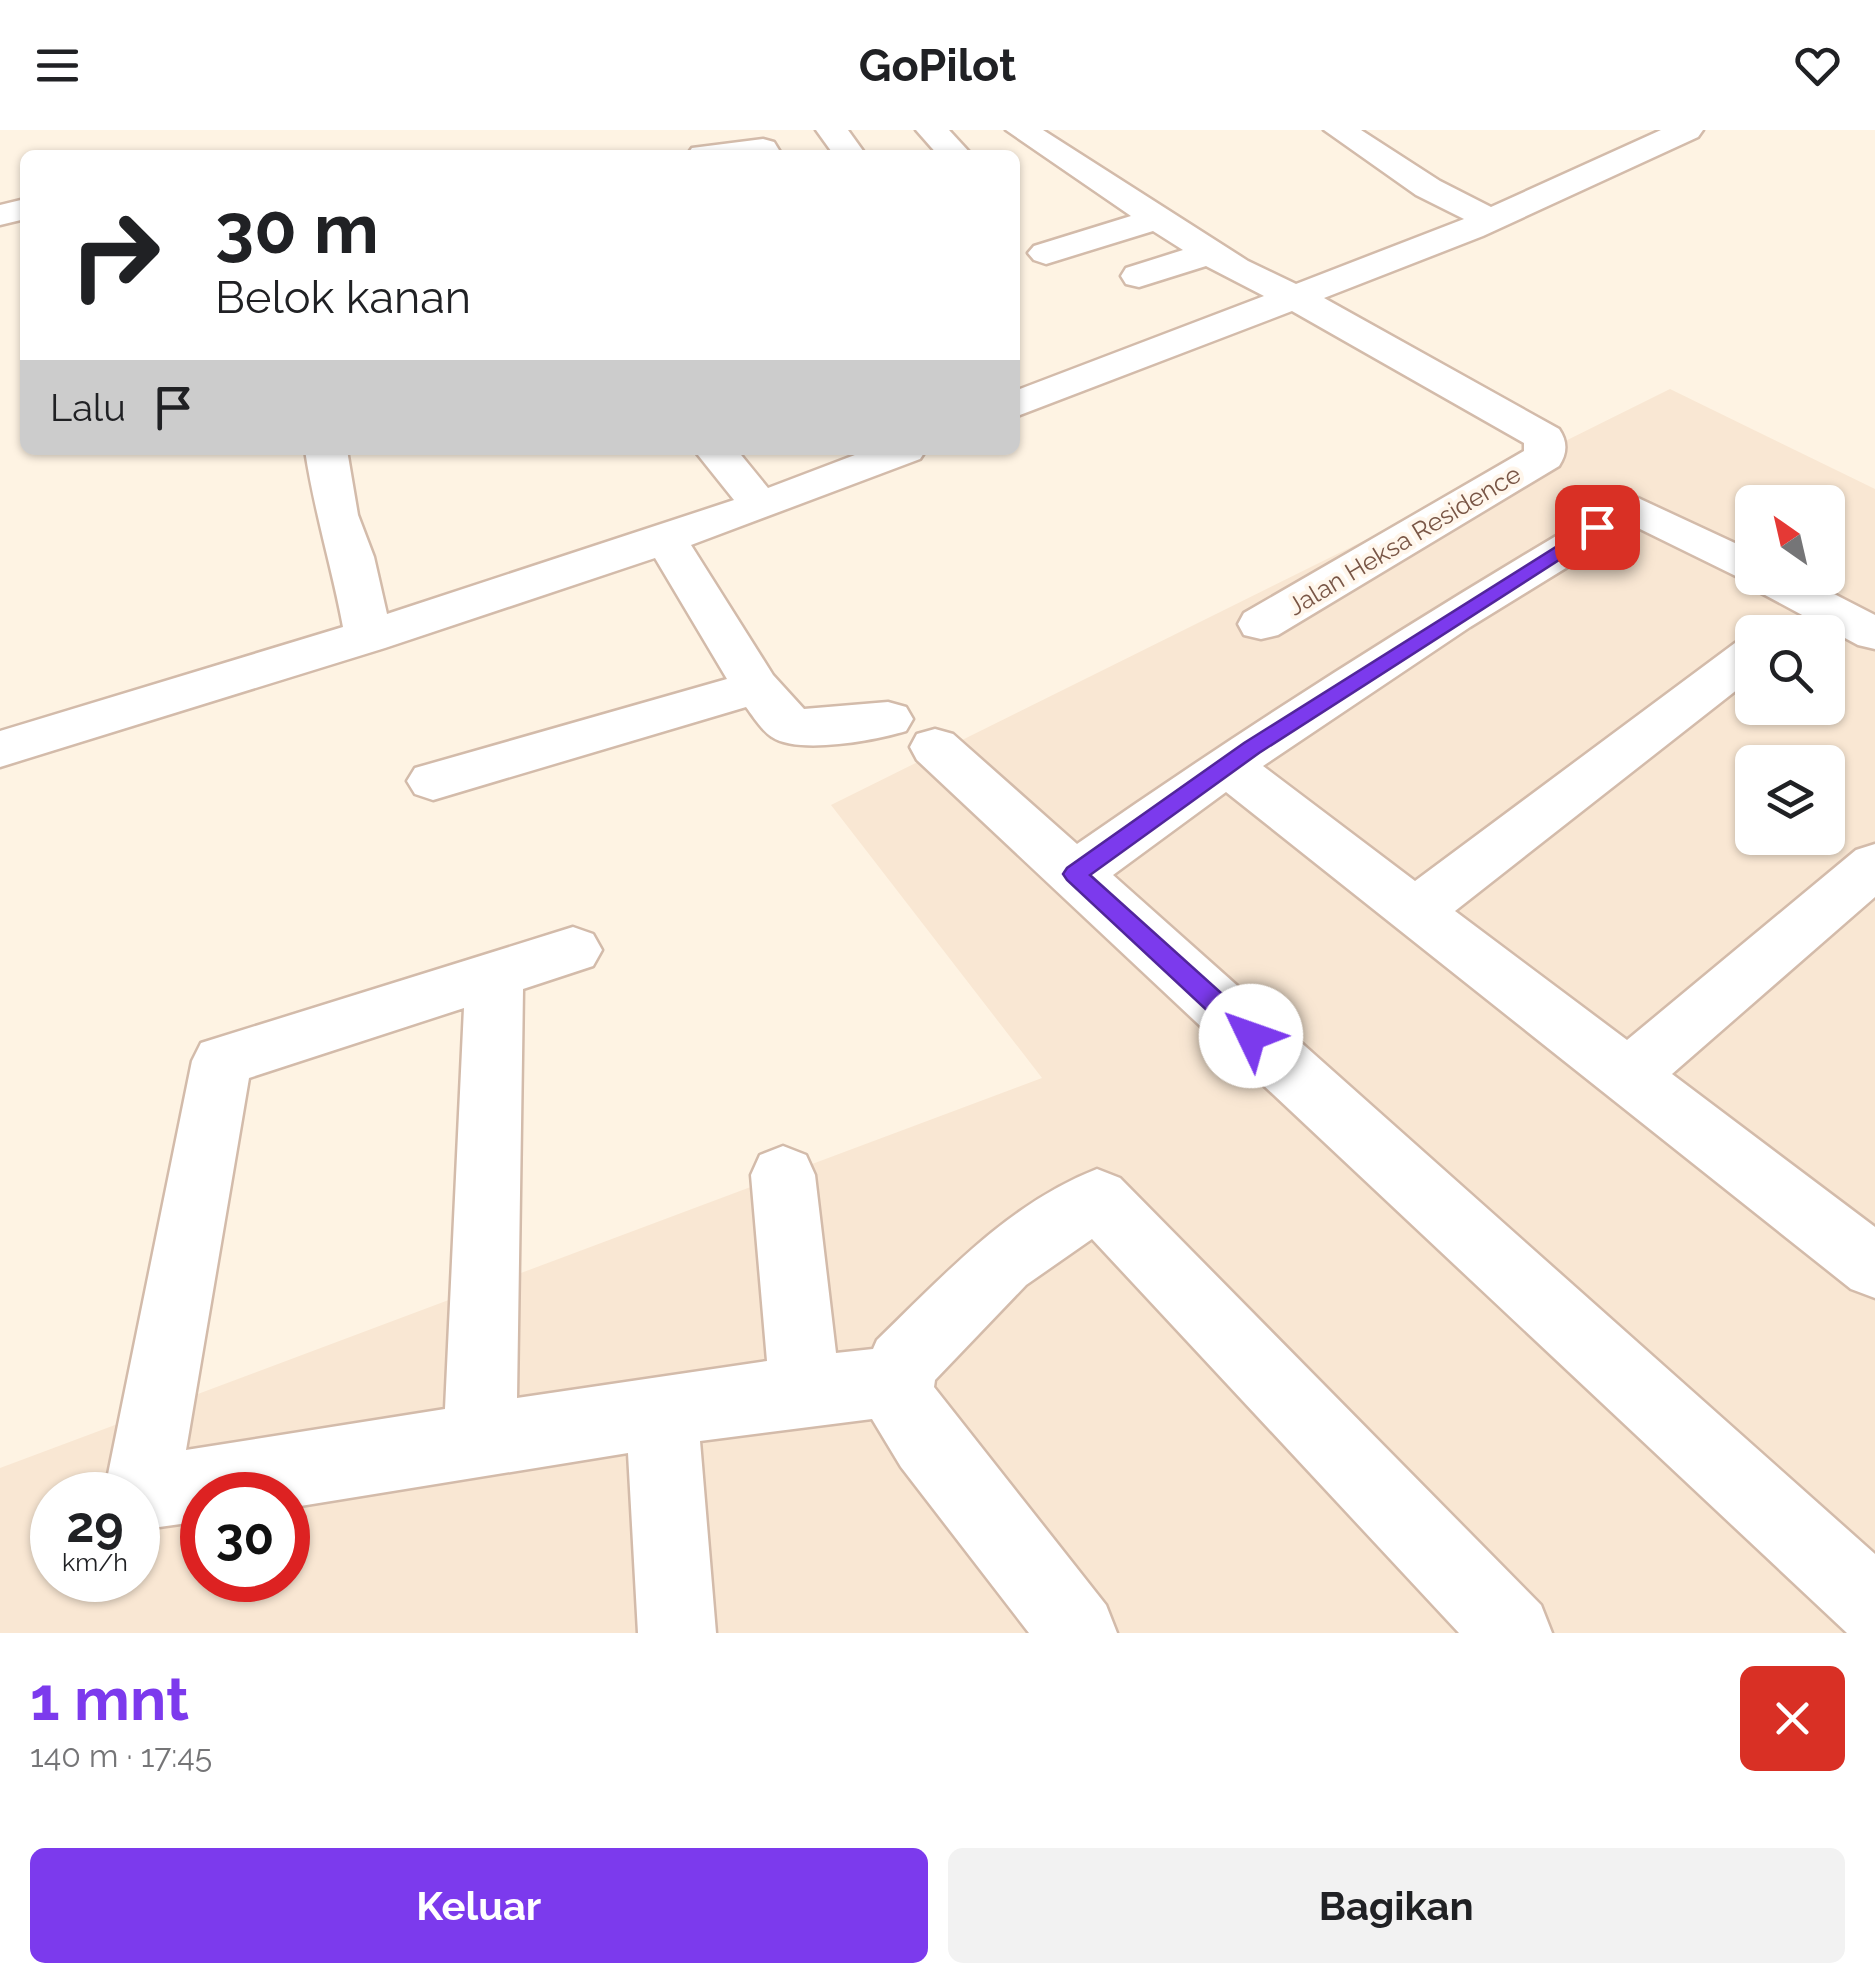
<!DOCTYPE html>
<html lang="id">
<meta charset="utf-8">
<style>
body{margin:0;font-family:Raleway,sans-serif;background:#f2f2f2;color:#202124;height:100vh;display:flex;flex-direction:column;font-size:38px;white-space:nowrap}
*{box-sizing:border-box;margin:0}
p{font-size:32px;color:#757577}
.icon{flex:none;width:55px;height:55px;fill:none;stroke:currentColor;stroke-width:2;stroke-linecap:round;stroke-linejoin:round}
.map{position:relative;height:1503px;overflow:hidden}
.drawer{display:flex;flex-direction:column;background:#fff;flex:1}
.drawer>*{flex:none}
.guide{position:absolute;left:20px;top:20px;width:1000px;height:305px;border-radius:15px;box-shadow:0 2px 8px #0004;background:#fff;color:#202124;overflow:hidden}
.needle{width:65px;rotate:326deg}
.tools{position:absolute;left:1735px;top:355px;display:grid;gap:20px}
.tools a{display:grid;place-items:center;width:110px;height:110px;border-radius:15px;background:#fff;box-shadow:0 2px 8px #0004;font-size:50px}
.speed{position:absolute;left:30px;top:1342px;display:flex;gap:20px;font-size:50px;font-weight:700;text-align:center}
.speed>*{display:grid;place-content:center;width:130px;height:130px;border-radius:50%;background:#fff;box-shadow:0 2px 8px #0004;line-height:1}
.speed small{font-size:25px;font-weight:400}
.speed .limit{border:15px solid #d22;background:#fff;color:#111}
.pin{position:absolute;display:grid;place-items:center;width:85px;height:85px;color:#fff;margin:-42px;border-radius:20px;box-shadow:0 5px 15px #0006}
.me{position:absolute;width:110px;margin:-55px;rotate:312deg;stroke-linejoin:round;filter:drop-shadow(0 0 8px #0008)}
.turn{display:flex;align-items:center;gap:35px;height:210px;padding:0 30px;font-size:45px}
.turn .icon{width:130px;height:130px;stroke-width:2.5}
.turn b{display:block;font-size:70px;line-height:85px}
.then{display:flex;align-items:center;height:95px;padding:0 30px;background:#0003;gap:20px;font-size:38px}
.round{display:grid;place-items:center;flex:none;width:105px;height:105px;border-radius:15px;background:#f2f2f2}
.overview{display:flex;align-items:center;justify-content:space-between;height:170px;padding:0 30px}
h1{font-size:60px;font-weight:700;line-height:75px;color:#7c3aed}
.button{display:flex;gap:20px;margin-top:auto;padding:20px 30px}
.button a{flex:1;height:115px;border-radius:15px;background:#7c3aed;color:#fff;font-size:40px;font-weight:700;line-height:115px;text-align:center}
.button a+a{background:#f2f2f2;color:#202124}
header{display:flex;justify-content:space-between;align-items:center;height:130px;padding:0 30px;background:#fff;font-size:45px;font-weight:700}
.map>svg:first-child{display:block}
.residential{fill:#f9e7d3;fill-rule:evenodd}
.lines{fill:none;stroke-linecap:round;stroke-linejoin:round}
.street-casing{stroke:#d3bbaa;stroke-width:5}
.street{fill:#fff;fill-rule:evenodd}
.route{fill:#7c3aed;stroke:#51269a;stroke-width:2.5}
.labels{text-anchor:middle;stroke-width:8;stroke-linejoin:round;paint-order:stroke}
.far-street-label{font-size:25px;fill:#795646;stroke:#fff6eb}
</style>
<header><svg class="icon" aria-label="menu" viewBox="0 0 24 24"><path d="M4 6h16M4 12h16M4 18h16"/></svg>GoPilot<svg class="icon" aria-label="heart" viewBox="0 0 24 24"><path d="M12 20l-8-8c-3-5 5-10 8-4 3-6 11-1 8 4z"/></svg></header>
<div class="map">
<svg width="1875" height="1503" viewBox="0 0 1875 1503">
<rect width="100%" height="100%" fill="#fef3e3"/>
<path class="residential" d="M1670,259L1875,359V1503H0V1338L1042,948L831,675ZM1752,372H1828V448H1752ZM1752,502H1828V578H1752ZM1752,632H1828V708H1752ZM52,1365H138V1450H52ZM202,1365H288V1450H202Z"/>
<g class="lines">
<g class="street-casing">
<g id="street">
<path d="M816,0H848L866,25H834Z"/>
<path d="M916,0H949L972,25H938Z"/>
<path d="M1006,0H1043L1248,131L1296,154L1464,89L1416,65L1324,0H1361L1440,51L1491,77L1661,0H1703L1698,7L1483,106L1324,168L1559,299C1568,312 1567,324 1559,336L1278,505L1261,509L1244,505L1238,494L1244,483L1524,321V313L1292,181L1015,287V261L1264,166L1206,136L1139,157L1126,154L1121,146L1126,138L1183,120L1153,101L1046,134L1034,130L1028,123L1034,116L1131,86Z"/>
<path d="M763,9L774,12L782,25H687L692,18Z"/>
<path d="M25,69V89L0,95V75Z"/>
<path d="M305,320H347L358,385L374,427L387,484L734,370L694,320H737L768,358L868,320H926L920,329L691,415L773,545L804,579L888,572L906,577L913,589L906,601C876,610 799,625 772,607C762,601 753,586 746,577L433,670L415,664L407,651L415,638L727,549L655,428L385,518L0,637V601L343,497C332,437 314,381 305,320Z"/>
<path d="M1638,368L1752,421V448H1803L1875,485V519L1858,515L1752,458L1748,452L1634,396L1470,497L1263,636L1415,751L1735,513L1752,508V548L1455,781L1627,910L1856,720L1875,714V767L1672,944L1875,1097V1168L1851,1159L1226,662L1113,745L1875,1424V1503H1847L917,630L910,617L917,604L935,599L953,604L1077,714C1251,593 1429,480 1612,373Z"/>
<path d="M573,797L593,804L602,820L593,836L523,859L517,1268L767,1231L751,1045L760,1025L783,1016L806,1025L815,1045L836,1223L873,1219L877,1210C943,1146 1009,1073 1097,1039L1120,1048L1541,1475L1552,1503H1459L1092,1109L1026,1155L935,1250L934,1257L1106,1475L1117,1503H1029L901,1337L872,1289L700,1311L716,1503H638L628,1323L288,1378V1365H202V1391L138,1400V1365L104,1364L192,931L201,913ZM464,878L445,1279L186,1320L249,948Z"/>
</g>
</g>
<use href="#street" class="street"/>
</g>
<path class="route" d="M1597,391L1604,393V401L1259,623L1090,745L1260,898L1264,906L1260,913L1251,916L1242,913L1067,750L1063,744L1067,738L1244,613Z"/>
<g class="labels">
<g class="far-street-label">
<text transform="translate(1404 410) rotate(-31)" y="9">Jalan Heksa Residence</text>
</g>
</g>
</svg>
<div class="tools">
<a><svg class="needle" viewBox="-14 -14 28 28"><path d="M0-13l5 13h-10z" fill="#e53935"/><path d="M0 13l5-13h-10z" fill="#757577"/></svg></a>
<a><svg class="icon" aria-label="search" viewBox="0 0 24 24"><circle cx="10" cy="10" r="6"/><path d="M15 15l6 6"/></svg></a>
<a><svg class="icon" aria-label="layers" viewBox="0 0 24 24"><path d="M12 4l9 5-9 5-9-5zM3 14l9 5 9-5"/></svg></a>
</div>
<div class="speed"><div>29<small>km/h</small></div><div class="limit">30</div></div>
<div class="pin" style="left:1597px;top:397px;background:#d93025"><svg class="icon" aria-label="arrive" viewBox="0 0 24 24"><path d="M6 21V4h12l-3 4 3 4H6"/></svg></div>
<svg class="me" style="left:1251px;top:906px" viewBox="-20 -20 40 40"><circle r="19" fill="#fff"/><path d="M0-13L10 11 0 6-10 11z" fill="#7c3aed"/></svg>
<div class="guide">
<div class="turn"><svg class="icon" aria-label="right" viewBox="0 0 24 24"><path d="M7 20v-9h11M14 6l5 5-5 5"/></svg><div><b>30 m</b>Belok kanan</div></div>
<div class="then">Lalu<svg class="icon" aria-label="arrive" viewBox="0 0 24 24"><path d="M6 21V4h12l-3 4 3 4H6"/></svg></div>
</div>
</div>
<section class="drawer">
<div class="overview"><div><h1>1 mnt</h1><p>140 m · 17:45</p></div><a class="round" style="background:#d93025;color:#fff"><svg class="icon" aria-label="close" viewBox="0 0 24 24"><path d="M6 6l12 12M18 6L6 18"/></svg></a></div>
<div class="button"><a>Keluar</a><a>Bagikan</a></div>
</section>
